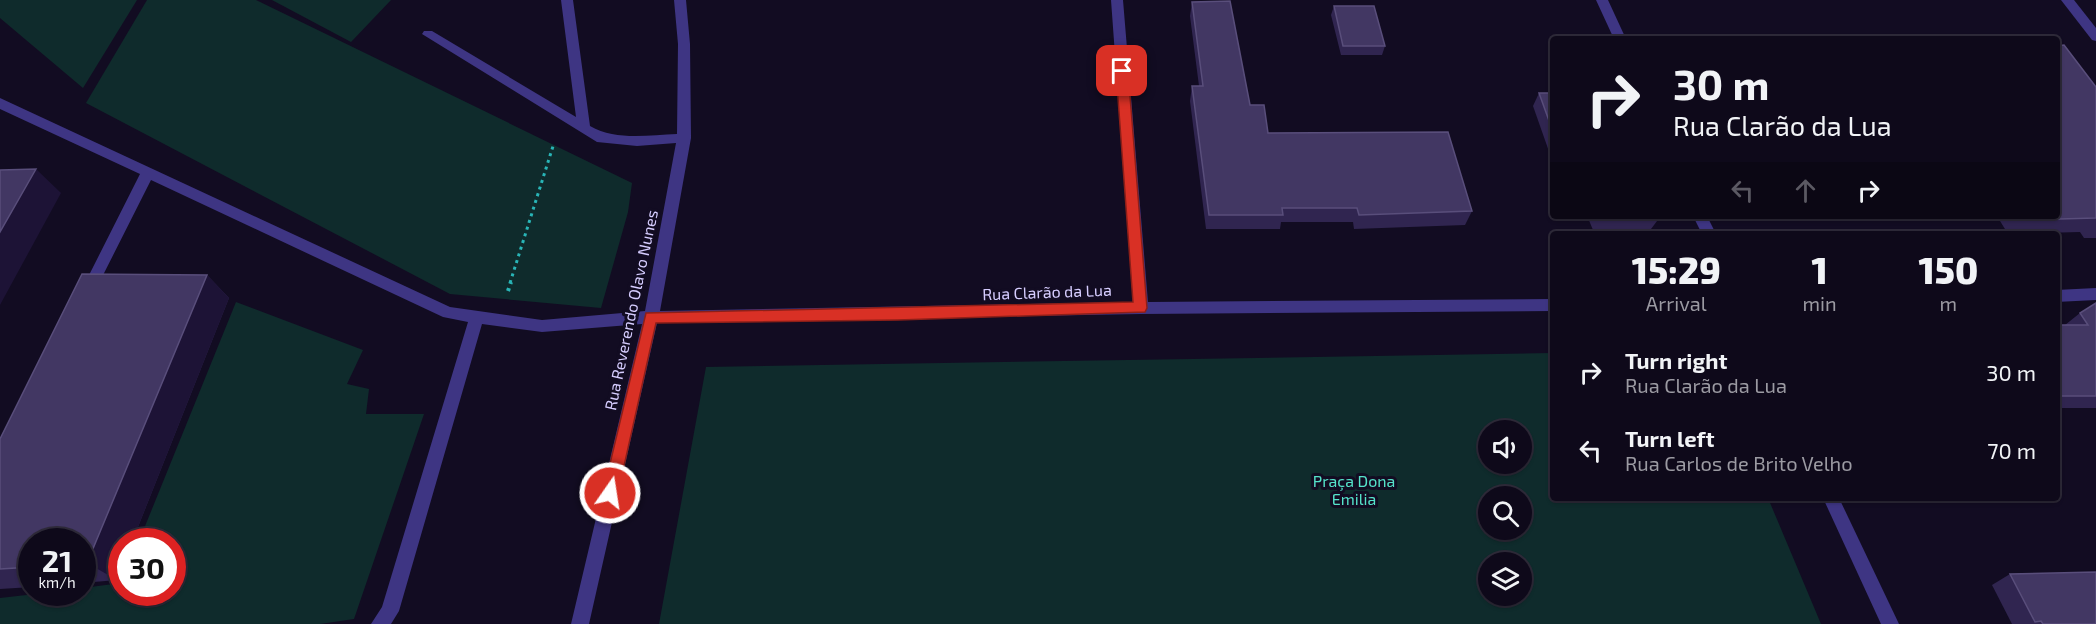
<!DOCTYPE html>
<meta charset="utf-8">
<style>
body{margin:0;font-family:"Exo 2",sans-serif;background:#171223;color:#f1f3f6;height:100vh;display:flex;flex-direction:column;font-size:22px;white-space:nowrap}
*{box-sizing:border-box;margin:0}
p{font-size:20px;color:#9b9aa2}
.icon{flex:none;width:33px;height:33px;fill:none;stroke:currentColor;stroke-width:2;stroke-linecap:round;stroke-linejoin:round}
.map{position:relative;flex:1;overflow:hidden}
.side{position:absolute;left:1550px;top:231px;width:510px;height:270px;display:flex;flex-direction:column;background:#0e091a;border-radius:6px;box-shadow:0 2px 4px #0004,0 0 0 2px #2e2a39}
.side>*{flex:none}
.hud{position:absolute;left:1550px;top:36px;width:510px;height:183px;border-radius:6px;box-shadow:0 2px 4px #0004,0 0 0 2px #2e2a39;background:#0e091a;color:#f1f3f6;overflow:hidden}
.tools{position:absolute;left:1478px;top:420px;display:grid;gap:12px}
.tools a{display:grid;place-items:center;width:54px;height:54px;border-radius:50%;background:#0e091a;box-shadow:0 2px 4px #0004,0 0 0 2px #2e2a39;font-size:30px}
.speed{position:absolute;left:18px;top:528px;display:flex;gap:12px;font-size:30px;font-weight:700;text-align:center}
.speed>*{display:grid;place-content:center;width:78px;height:78px;border-radius:50%;background:#0e091a;box-shadow:0 2px 4px #0004,0 0 0 2px #2e2a39;line-height:1}
.speed small{font-size:15px;font-weight:400}
.speed .limit{border:9px solid #d22;background:#fff;color:#111}
.pin{position:absolute;display:grid;place-items:center;width:51px;height:51px;color:#fff;margin:-26px;border-radius:12px;box-shadow:0 3px 9px #0006}
.me{position:absolute;width:66px;margin:-33px;rotate:13deg;stroke-linejoin:round;filter:drop-shadow(0 0 4px #0008)}
.turn{display:flex;align-items:center;gap:21px;height:126px;padding:0 24px;font-size:27px}
.turn .icon{width:78px;height:78px;stroke-width:2.5}
.turn b{display:block;font-size:42px;line-height:51px}
.lanes{display:flex;align-items:center;height:57px;padding:0 24px;background:#0003;justify-content:center;gap:30px;direction:ltr}
.lanes .off{opacity:.35}
.eta{display:flex;justify-content:space-evenly;align-items:center;height:102px;text-align:center}
.eta b{font-size:36px;font-weight:800;line-height:42px}
ul{padding:0;list-style:none}
li{display:flex;align-items:center;gap:18px;height:78px;padding:0 24px}
li div{flex:1}
li b{display:block;font-size:22px}
li em{font-style:normal}
.map>svg:first-child{display:block}
.green{fill:#0f2b2c;fill-rule:evenodd}
.lines{fill:none;stroke-linecap:round;stroke-linejoin:round}
.path-far1{stroke:#29b5b7;stroke-width:3;stroke-dasharray:3 4;stroke-linecap:butt}
.path{stroke:#29b5b7;stroke-width:4;stroke-dasharray:3 4.5;stroke-linecap:butt}
.minor{fill:#3e3583;fill-rule:evenodd}
.wall{fill:#302550}
.shaded-wall{fill:#1d1336}
.building{fill:#423763;stroke:#594e7b;stroke-width:1.5}
.route{fill:#d93025;stroke:#8d1f18;stroke-width:1.5}
.labels{text-anchor:middle;stroke-width:6;stroke-linejoin:round;paint-order:stroke}
.street-label{font-size:16px;fill:#d6cdff;stroke:#120c22}
.park-label{font-size:16px;fill:#55e3ca;stroke:#120c22}
</style>
<div class="map">
<svg width="2096" height="624" viewBox="0 0 2096 624">
<rect width="100%" height="100%" fill="#120c22"/>
<g class="green">
<path d="M0,0H137L83,88L0,18Z"/>
<path d="M147,0H256L632,183L628,212L601,308L450,294L86,103Z"/>
<path d="M272,0H391L351,42Z"/>
<path d="M236,302L363,350L347,384L369,389L366,414H424L354,619L320,624H0V598L44,593L82,592L83,588L121,583L122,592H172V542L139,541Z"/>
<path d="M1552,353V498H1768L1821,624H659L706,367ZM1521,430V464H1488V430ZM1488,496H1521V530H1488ZM1521,562V596H1488V562Z"/>
</g>
<g class="lines">
<path class="path-far1" d="M510,283L554,143"/>
<path class="path" d="M508,291L511,282"/>
<g class="minor">
<path d="M561,0H573L590,126C616,141 648,135 677,134L678,44L674,0H686L690,44L691,138L660,311L1133,302L1111,0H1123L1148,302L1552,299V311L1141,314L657,323L589,624H571L642,324L542,332L482,324L399,611L391,624H371L382,607L468,322L443,317L151,180L93,295H83L81,291L140,174L0,109V98L450,307L542,320L645,311L676,143L637,146L597,142L422,34L424,31H432L576,117Z"/>
<path d="M1596,0H1608L1626,39H1614Z"/>
<path d="M2061,0H2074L2096,28V41L2092,40Z"/>
<path d="M1693,216H1707L1716,234H1702Z"/>
<path d="M2096,288V300L2056,302V290Z"/>
<path d="M1823,498H1839L1899,624H1881Z"/>
</g>
</g>
<g class="wall">
<path d="M1192,2L1250,105L1268,133L1472,211L1465,225L1354,229L1353,222H1281L1280,229H1206L1190,101L1192,86H1199L1190,16Z"/>
<path d="M1334,6L1385,46L1382,55H1341L1331,15Z"/>
<path d="M2096,87V238H2084L2080,232L2008,234L1997,216H2056Z"/>
<path d="M1539,93H1552V160L1533,106Z"/>
<path d="M1573,216H1660V217L1651,229L1593,230L1588,218H1574Z"/>
<path d="M207,275L229,298L132,542H122L117,580L82,583V542H32V587L0,589V439Z"/>
<path d="M2096,303V408H2056V325H2065L2080,313Z"/>
<path d="M2010,574L2096,624H2012L1992,585Z"/>
</g>
<g class="shaded-wall">
<path d="M36,169L61,193L0,305V232Z"/>
<path d="M207,275L229,298L132,542H122V569L117,580L87,563Z"/>
</g>
<g class="building">
<path d="M1230,1L1250,105H1264L1268,133L1448,132L1472,211L1359,215L1357,208H1282L1283,215H1209L1192,86H1203L1192,2Z"/>
<path d="M1334,6H1374L1385,46H1343Z"/>
<path d="M1970,35L1973,39H1903L1901,36Z"/>
<path d="M2064,45L2096,87V218L2023,220L2020,216H2056V46Z"/>
<path d="M1539,93H1552V129Z"/>
<path d="M36,169L0,232V170Z"/>
<path d="M1600,216H1660V217L1600,218Z"/>
<path d="M82,274L207,275L87,563H82V542H32V567L0,569V439Z"/>
<path d="M2096,303V396H2056V325H2088L2080,313Z"/>
<path d="M2096,572V624H2043L2041,621L2035,622L2010,574Z"/>
</g>
<path class="route" d="M1122,67L1128,71L1147,308L1145,312L898,320L656,323L618,493L616,497L610,499L605,497L603,493L646,313L1133,302L1116,71Z"/>
<g class="labels">
<g class="street-label">
<text transform="translate(1047 292) rotate(-2)" y="6">Rua Clarão da Lua</text>
<text transform="translate(631 310) rotate(-78)" y="6">Rua Reverendo Olavo Nunes</text>
</g>
<g class="park-label">
<text x="1354" y="487">Praça Dona<tspan x="1354" dy="18">Emilia</tspan></text>
</g>
</g>
</svg>
<div class="tools">
<a><svg class="icon" aria-label="sound" viewBox="0 0 24 24"><path d="M4 9h4l5-4v14l-5-4H4zM17 9q2 3 0 6"/></svg></a>
<a><svg class="icon" aria-label="search" viewBox="0 0 24 24"><circle cx="10" cy="10" r="6"/><path d="M15 15l6 6"/></svg></a>
<a><svg class="icon" aria-label="layers" viewBox="0 0 24 24"><path d="M12 4l9 5-9 5-9-5zM3 14l9 5 9-5"/></svg></a>
</div>
<div class="speed"><div>21<small>km/h</small></div><div class="limit">30</div></div>
<div class="pin" style="left:1122px;top:71px;background:#d93025"><svg class="icon" aria-label="arrive" viewBox="0 0 24 24"><path d="M6 21V4h12l-3 4 3 4H6"/></svg></div>
<svg class="me" style="left:610px;top:493px" viewBox="-20 -20 40 40"><circle r="17" fill="#d93025" stroke="#fff" stroke-width="3"/><path d="M0-11L8 9 0 5-8 9z" fill="#fff"/></svg>
<div class="hud">
<div class="turn"><svg class="icon" aria-label="right" viewBox="0 0 24 24"><path d="M7 20v-9h11M14 6l5 5-5 5"/></svg><div><b>30 m</b>Rua Clarão da Lua</div></div>
<div class="lanes"><svg class="icon off" aria-label="left" viewBox="0 0 24 24"><path d="M17 20v-9H6M10 6l-5 5 5 5"/></svg><svg class="icon off" aria-label="ahead" viewBox="0 0 24 24"><path d="M12 20V5M6 11l6-6 6 6"/></svg><svg class="icon" aria-label="right" viewBox="0 0 24 24"><path d="M7 20v-9h11M14 6l5 5-5 5"/></svg></div>
</div>
<section class="side">
<div class="eta">
<div><b>15:29</b><p>Arrival</p></div>
<div><b>1</b><p>min</p></div>
<div><b>150</b><p>m</p></div>
</div>
<ul>
<li><svg class="icon" aria-label="right" viewBox="0 0 24 24"><path d="M7 20v-9h11M14 6l5 5-5 5"/></svg><div><b>Turn right</b><p>Rua Clarão da Lua</p></div><em>30 m</em></li>
<li><svg class="icon" aria-label="left" viewBox="0 0 24 24"><path d="M17 20v-9H6M10 6l-5 5 5 5"/></svg><div><b>Turn left</b><p>Rua Carlos de Brito Velho</p></div><em>70 m</em></li>
</ul>
</section>
</div>
